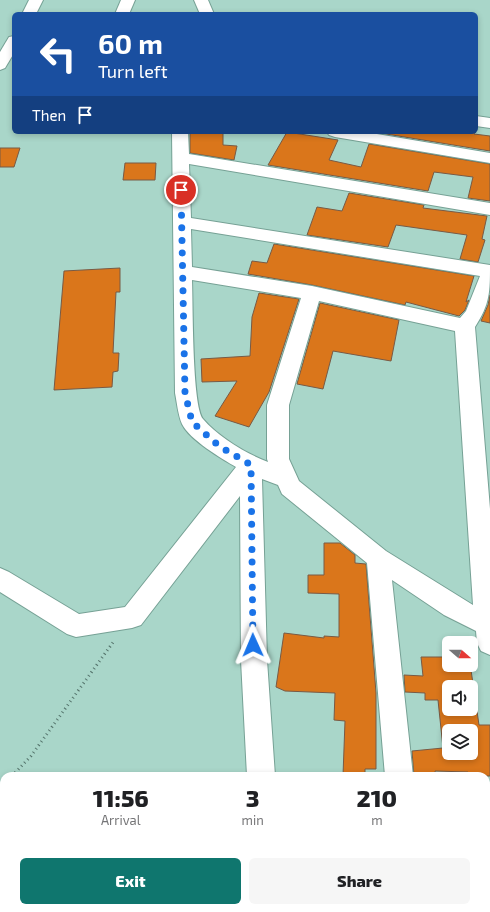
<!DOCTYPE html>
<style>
body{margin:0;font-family:"Exo 2",sans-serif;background:#f6f6f6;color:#202124;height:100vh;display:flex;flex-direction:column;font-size:15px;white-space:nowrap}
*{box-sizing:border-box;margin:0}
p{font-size:13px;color:#757577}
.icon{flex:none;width:22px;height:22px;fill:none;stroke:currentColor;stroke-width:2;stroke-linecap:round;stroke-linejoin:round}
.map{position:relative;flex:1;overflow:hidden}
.sheet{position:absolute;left:0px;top:772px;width:490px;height:140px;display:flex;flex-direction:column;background:#fff;border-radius:12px 12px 0 0;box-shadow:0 2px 6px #0003}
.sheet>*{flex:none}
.top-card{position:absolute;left:12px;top:12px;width:466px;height:122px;border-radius:6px;box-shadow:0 2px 6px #0003;background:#1a4fa0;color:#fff;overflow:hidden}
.needle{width:26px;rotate:110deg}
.tools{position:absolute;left:442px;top:636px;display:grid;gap:8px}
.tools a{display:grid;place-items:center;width:36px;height:36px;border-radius:6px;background:#fff;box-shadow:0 2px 6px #0003;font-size:20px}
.pin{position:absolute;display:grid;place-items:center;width:34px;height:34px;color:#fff;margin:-17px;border:2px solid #fff;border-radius:50%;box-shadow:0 1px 4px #0007}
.me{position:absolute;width:44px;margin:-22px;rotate:359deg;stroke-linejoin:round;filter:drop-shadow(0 0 3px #0008)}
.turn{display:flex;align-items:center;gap:14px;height:84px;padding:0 20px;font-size:18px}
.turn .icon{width:52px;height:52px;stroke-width:2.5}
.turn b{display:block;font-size:28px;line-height:34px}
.then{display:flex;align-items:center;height:38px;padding:0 20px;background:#0003;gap:8px;font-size:15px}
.eta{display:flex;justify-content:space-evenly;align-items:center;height:68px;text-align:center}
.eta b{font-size:24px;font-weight:800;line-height:28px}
.cta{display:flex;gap:8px;margin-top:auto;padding:8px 20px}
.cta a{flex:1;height:46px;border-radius:6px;background:#0f766e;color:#fff;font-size:16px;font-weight:800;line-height:46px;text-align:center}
.cta a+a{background:#f6f6f6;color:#202124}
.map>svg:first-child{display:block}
.building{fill:#da761b;stroke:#785a45;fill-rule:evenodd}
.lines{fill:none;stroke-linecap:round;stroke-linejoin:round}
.minor-casing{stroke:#76a195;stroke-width:2}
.path{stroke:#54736b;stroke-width:3;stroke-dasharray:1 3.5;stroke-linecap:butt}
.minor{fill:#fff;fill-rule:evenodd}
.route{stroke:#1a73e8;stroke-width:7;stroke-dasharray:0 12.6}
</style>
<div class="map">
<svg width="490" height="912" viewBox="0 0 490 912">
<rect width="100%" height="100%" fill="#a9d6c9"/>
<g class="building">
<path d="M190,132H223V145L237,146L234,160L190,153Z"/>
<path d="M287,132L338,140L329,160L361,167L369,144L490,164V201L468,198L473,177L434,172L428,191L268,165Z"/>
<path d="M374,132H475L474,134L490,136V151Z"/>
<path d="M0,148H20L14,167H0Z"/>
<path d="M125,163H156L155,180H123Z"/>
<path d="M349,193L424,205L423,208L487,216L482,239L485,240L478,262L460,259L467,235L396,225L388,247L307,235L317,207L342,211Z"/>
<path d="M274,244L474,276L466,302L469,300L465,310L459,316L406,302L405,305L312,285L248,274L252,261L267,263Z"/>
<path d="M120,268V292H116L113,353H119L118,371L113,372L112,387L54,390L64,271Z"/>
<path d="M259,293L299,299L269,392L249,427L215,416L237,381L202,382L201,359L250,356L252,317Z"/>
<path d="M490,295V323L481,321L488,305Z"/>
<path d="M320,303L399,320L391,361L333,351L323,389L297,384Z"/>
<path d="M324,543H340L355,555V563L366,564L376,693V769H365V776H343L345,721L334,720L335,693L285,691L276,687L284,633L324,638V636L339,637V594L308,593V575H324Z"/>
<path d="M421,657H449V665H460L461,670H471L479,725H490V776H470L468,772L435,771L436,776H414L412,751L443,748L438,700H425V693L405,692L404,675L423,676ZM449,687H471V709H449ZM449,731H471V753H449Z"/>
</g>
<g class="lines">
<g class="minor-casing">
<g id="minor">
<path d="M29,0H43L36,14H22Z"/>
<path d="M121,0H135L129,14H115Z"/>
<path d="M194,0H208L214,14H200Z"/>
<path d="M14,36V53L5,68L0,70V52L9,37Z"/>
<path d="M476,116L490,118V128L476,126Z"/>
<path d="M172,132H188L189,154L490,203V215L189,164L191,218L490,265C490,292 490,304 475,327L490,509V655L481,651L477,643L476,631L444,615L392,580L413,776H385L367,563L282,494L278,485L262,479L267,660L275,776H247L241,660L240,496L141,625L132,628L76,637L67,634L0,592V568L9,572L79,614L125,607L236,467C222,459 189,439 182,424C178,415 177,403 175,393ZM191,229L480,276L466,311L460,318L312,286L192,267ZM192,280L301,298L267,405V459L268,462C247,454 218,437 203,419C192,405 193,303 192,280ZM319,301L455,331L473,605L386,551L299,481L289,459V405Z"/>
<path d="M327,132H365L490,153V163L335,137L329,135Z"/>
<rect x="253" y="908" width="30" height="4"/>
<path d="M396,908H426L427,912H397Z"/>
</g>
</g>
<g class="path">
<path d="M12,776L31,756L114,641"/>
<path d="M0,788L4,784"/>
</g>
<use href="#minor" class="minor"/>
</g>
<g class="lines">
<path class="route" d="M181,190L185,393L192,422L219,446L251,465L253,645"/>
</g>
</svg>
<div class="tools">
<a><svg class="needle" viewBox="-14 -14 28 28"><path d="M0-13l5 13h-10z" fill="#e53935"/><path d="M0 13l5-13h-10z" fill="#757577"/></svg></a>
<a><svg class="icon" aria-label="sound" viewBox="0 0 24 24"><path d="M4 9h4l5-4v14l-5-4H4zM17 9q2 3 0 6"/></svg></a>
<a><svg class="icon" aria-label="layers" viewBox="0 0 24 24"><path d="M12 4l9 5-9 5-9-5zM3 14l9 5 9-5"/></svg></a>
</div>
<div class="pin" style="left:181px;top:190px;background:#d93025"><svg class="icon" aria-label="arrive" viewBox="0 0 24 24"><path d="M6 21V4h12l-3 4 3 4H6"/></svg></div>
<svg class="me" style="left:253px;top:645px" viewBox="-20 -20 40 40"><path d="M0-17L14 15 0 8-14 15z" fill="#1a73e8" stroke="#fff" stroke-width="4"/></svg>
<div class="top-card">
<div class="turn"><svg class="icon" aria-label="left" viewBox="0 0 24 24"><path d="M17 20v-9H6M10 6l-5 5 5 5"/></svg><div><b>60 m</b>Turn left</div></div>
<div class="then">Then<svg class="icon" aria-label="arrive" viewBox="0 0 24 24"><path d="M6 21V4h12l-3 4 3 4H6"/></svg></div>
</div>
<section class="sheet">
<div class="eta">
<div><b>11:56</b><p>Arrival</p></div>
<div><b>3</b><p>min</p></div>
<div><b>210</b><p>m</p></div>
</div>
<div class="cta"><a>Exit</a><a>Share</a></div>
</section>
</div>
